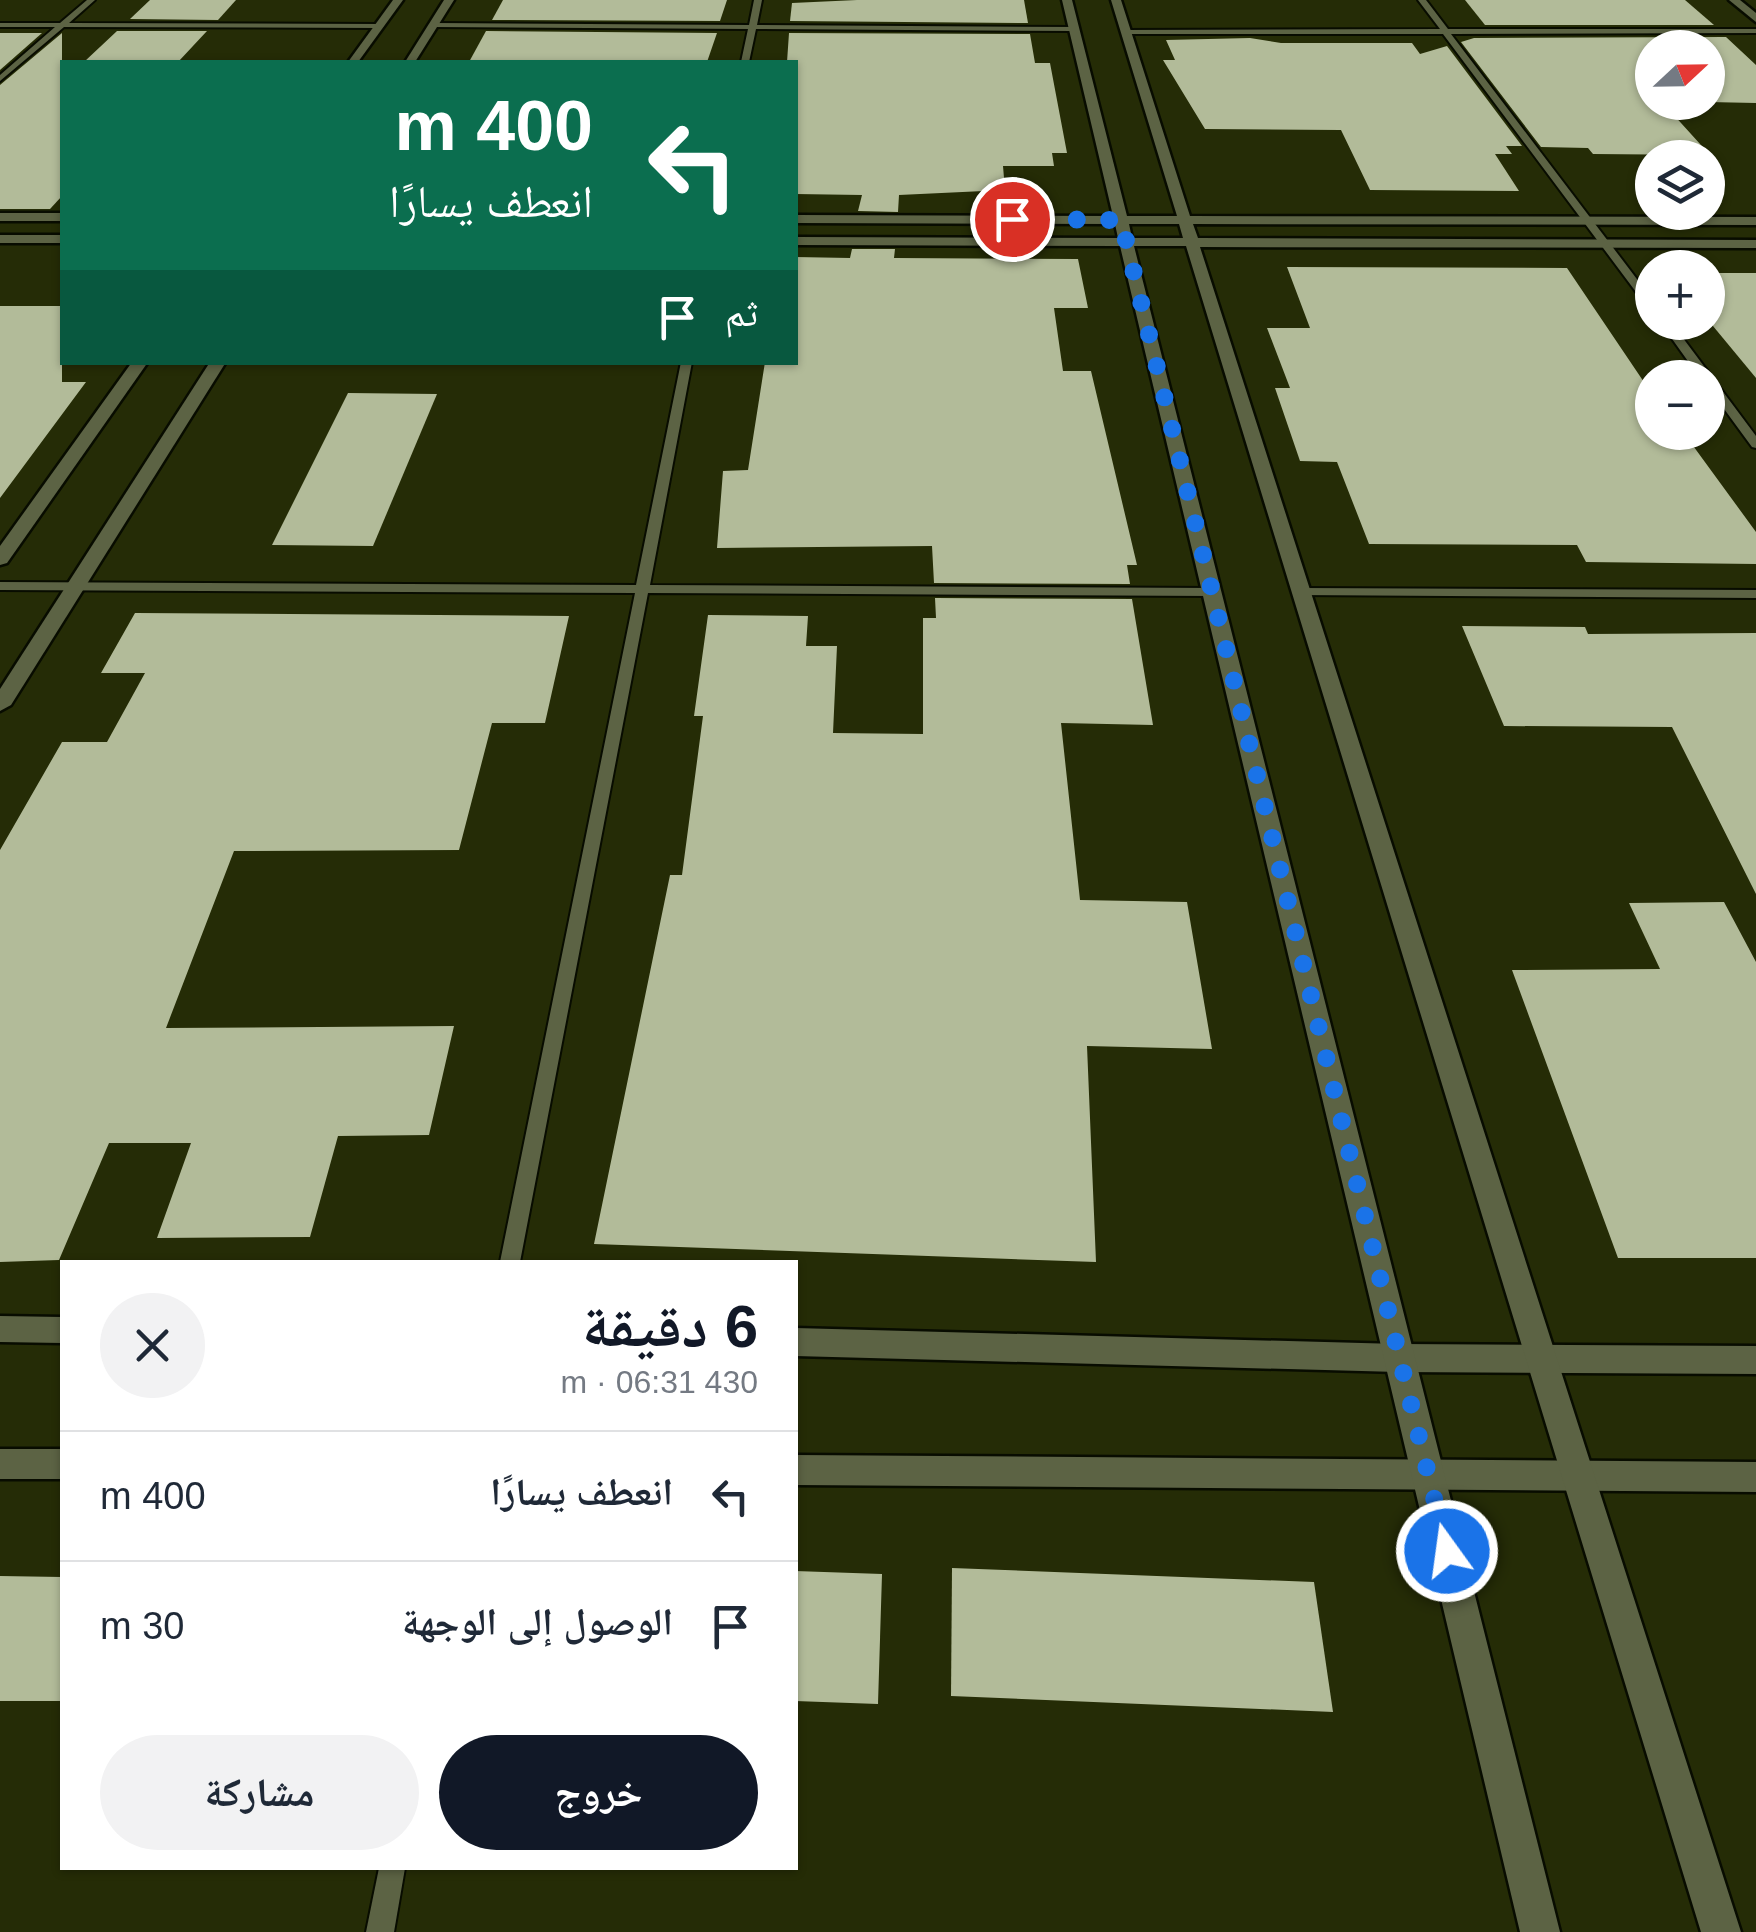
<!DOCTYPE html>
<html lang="ar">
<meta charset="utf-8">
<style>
body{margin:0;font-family:Arial,"Noto Naskh Arabic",sans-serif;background:#f2f2f3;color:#1f2937;direction:rtl;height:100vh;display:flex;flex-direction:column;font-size:38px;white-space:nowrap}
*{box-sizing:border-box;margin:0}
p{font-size:32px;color:#747a83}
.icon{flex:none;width:55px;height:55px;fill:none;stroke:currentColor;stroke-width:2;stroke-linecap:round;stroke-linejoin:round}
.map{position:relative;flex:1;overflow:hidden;direction:ltr}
.drawer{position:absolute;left:60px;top:1260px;width:738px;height:610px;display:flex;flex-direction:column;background:#fff;border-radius:0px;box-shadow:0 2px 8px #0004;direction:rtl}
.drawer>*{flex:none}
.hud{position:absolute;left:60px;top:60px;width:738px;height:305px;border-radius:0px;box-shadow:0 2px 8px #0004;direction:rtl;background:#0b6e4f;color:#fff;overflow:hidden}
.needle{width:65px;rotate:68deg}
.buttons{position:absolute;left:1635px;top:30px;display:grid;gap:20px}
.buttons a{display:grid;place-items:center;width:90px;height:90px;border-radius:50%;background:#fff;box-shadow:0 2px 8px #0004;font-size:50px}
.pin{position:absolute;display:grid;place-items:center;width:85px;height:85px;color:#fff;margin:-42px;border:5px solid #fff;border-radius:50%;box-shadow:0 2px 10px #0007}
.me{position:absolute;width:110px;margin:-55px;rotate:346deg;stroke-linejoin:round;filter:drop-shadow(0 0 8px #0008)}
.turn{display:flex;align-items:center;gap:35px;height:210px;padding:0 40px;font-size:45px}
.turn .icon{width:130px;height:130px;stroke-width:2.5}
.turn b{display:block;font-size:70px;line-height:85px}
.then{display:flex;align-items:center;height:95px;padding:0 40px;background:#0003;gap:20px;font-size:38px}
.round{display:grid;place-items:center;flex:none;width:105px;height:105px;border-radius:52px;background:#f2f2f3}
.head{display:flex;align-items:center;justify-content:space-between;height:170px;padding:0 40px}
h1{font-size:60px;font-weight:700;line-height:75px;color:#111827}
.action{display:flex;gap:20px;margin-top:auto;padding:20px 40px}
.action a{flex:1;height:115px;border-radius:60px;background:#111827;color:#fff;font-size:40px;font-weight:700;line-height:115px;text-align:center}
.action a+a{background:#f2f2f3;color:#1f2937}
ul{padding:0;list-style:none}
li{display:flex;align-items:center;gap:30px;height:130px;padding:0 40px;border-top:2px solid #e0e1e3}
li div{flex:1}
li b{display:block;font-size:38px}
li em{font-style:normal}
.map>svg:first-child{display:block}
.built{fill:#252c06;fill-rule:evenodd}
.building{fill:#b2bb99}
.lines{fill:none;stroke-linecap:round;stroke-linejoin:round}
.lane-casing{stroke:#080c00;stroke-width:4}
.street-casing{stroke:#080c00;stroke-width:5}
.secondary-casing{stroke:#080c00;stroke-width:5}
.lane{fill:#5c6344;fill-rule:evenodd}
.street{fill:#5c6344;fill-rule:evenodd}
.secondary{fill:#5c6344;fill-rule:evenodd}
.route{stroke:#1a73e8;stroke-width:18;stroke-dasharray:0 32.4}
</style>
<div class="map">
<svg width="1756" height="1932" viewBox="0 0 1756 1932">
<rect width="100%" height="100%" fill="#1e2306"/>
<path class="built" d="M0,0H1756V1932H0ZM1652,48H1708V102H1652ZM62,62H795V362H62ZM1652,158H1708V212H1652ZM1652,268H1708V322H1652ZM1652,378H1708V432H1652ZM62,1262H795V1868H62Z"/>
<g class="building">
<path d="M150,0H236L218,20L130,19Z"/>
<path d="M503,0H727L720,21L492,20Z"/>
<path d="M857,0H1024L1028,23L790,21L792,3Z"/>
<path d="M1465,0H1685L1714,25H1485Z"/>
<path d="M117,31H207L178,62H84Z"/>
<path d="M486,31L717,33L707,62H469Z"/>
<path d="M0,33H42L0,70Z"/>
<path d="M62,33V196L50,209H0V85Z"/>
<path d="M789,33L1030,34L1035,63H1050L1067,153H1052L1054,166H1003L1005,190L899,195L898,212L858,211L862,195L795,194V62H787Z"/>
<path d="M1726,37L1756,65V103L1708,102V48H1652V102H1662L1710,155L1593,154L1588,148L1541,147L1461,42L1474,38Z"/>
<path d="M1250,38L1281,43H1412L1420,54L1447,46L1522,146H1506L1512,154H1495L1519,191L1370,190L1341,130L1205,129L1163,60H1175L1166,40Z"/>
<path d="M852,249H895L894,258L1078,259L1088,308H1054L1063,371H1091L1137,565H1127L1130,584L934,583L932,546L717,548L723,471L748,470L765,362H795V257L850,258Z"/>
<path d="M1287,267L1567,268L1652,394V432H1683L1756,532V564L1586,562L1577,545L1369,544L1337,462L1300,461L1275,388H1290L1267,328H1310Z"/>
<path d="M1708,273H1756V378L1708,320Z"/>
<path d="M0,306H62V382H86L0,498Z"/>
<path d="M348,393L437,394L373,546L272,545Z"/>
<path d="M935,598L1132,599L1153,725L1061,723L1080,900L1187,902L1212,1049L1087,1046L1096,1262L594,1244L670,875H682L703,716H694L708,615L808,616L806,646H837L833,733L923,734V618H936Z"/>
<path d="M135,613L569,616L545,723H492L459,850L234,851L166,1028L454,1026L429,1135L338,1136L310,1237L157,1238L191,1143H109L59,1260L0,1262V850L62,742H107L145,673H101Z"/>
<path d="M1462,626L1585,627L1588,634L1756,633V894L1672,727L1504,726Z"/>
<path d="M1724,902L1756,962V1258H1618L1512,970L1660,969L1629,903Z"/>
<path d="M952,1568L1314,1582L1333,1712L951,1696Z"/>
<path d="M795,1571L882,1574L878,1704L795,1701Z"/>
<path d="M0,1576L62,1577V1701H0Z"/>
</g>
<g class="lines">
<g class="lane-casing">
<g id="lane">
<path d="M87,0H95L69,23L380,24L384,26L380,28L64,27L0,81V75L55,27H0V23H60Z"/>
<path d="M754,0H762L757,25L1074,27L1078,29L1074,31L756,29L749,62H741L748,29L434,27L430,25L434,23L749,25Z"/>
<path d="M1418,0H1426L1448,29H1756V33L1451,34L1652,299V309L1648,308L1443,34H1127L1123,32L1127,30L1440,29Z"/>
<path d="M1660,322H1671L1756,436V448L1752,447L1708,387V378H1700Z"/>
<path d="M681,362H692L650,585L1212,588L1219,592L1212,596L648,593L520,1262H500L635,593L0,590V582L636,585Z"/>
<path d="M1301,588L1756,590V598L1296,595V589Z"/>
<path d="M379,1868H405L394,1932H366Z"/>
</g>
</g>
<g class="street-casing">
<g id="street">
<path d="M393,0H403L358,62H348Z"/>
<path d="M444,0H454L415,62H405Z"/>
<path d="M1729,0H1740L1756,13V22Z"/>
<path d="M132,362H148L7,563L0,565V546Z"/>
<path d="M210,362H226L11,705L0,711V689Z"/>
<path d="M0,1316L62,1317V1343L0,1342Z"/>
<path d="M795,1328L1398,1344L1756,1346V1374L1398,1372L795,1356Z"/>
<rect x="0" y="1449" width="62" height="30"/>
<path d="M795,1455L1756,1462V1492L795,1485Z"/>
</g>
</g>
<g class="secondary-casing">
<g id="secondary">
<path d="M1062,0H1072L1127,216H1177L1111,0H1121L1190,216L1756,217V225L1193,224L1198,238L1756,240V248L1200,247L1741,1932H1701L1186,246H1134L1560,1932H1520L1120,246L795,245V237L1118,238L1115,224L795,223V215L1113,216ZM1129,224H1179L1183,238H1132Z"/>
<rect x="0" y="213" width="62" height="8"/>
<rect x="0" y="235" width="62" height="8"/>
</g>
</g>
<use href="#lane" class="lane"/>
<use href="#street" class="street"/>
<use href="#secondary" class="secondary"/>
</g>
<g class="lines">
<path class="route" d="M1012,219L1121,220L1447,1551"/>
</g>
</svg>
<div class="buttons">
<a><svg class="needle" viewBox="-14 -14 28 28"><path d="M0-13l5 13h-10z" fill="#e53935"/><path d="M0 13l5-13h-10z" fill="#747a83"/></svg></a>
<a><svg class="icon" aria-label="layers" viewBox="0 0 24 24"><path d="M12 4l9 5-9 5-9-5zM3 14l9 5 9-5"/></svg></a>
<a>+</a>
<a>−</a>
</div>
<div class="pin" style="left:1012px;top:219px;background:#d93025"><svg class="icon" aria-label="arrive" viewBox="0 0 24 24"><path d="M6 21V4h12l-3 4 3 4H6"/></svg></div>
<svg class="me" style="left:1447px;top:1551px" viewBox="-20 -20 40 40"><circle r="17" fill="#1a73e8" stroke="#fff" stroke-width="3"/><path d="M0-11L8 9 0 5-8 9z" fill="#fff"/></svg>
<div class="hud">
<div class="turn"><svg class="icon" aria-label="left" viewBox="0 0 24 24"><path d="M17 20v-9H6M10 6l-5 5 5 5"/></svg><div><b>400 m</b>انعطف يسارًا</div></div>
<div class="then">ثم<svg class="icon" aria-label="arrive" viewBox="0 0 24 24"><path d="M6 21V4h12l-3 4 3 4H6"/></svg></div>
</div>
<section class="drawer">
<div class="head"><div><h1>6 دقيقة</h1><p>430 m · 06:31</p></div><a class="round"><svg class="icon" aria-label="close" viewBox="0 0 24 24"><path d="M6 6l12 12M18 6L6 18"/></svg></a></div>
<ul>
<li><svg class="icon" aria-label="left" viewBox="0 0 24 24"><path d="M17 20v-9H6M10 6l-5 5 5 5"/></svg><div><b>انعطف يسارًا</b></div><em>400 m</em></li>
<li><svg class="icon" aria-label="arrive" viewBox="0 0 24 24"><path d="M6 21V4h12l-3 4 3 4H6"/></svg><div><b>الوصول إلى الوجهة</b></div><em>30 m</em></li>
</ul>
<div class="action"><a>خروج</a><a>مشاركة</a></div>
</section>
</div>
